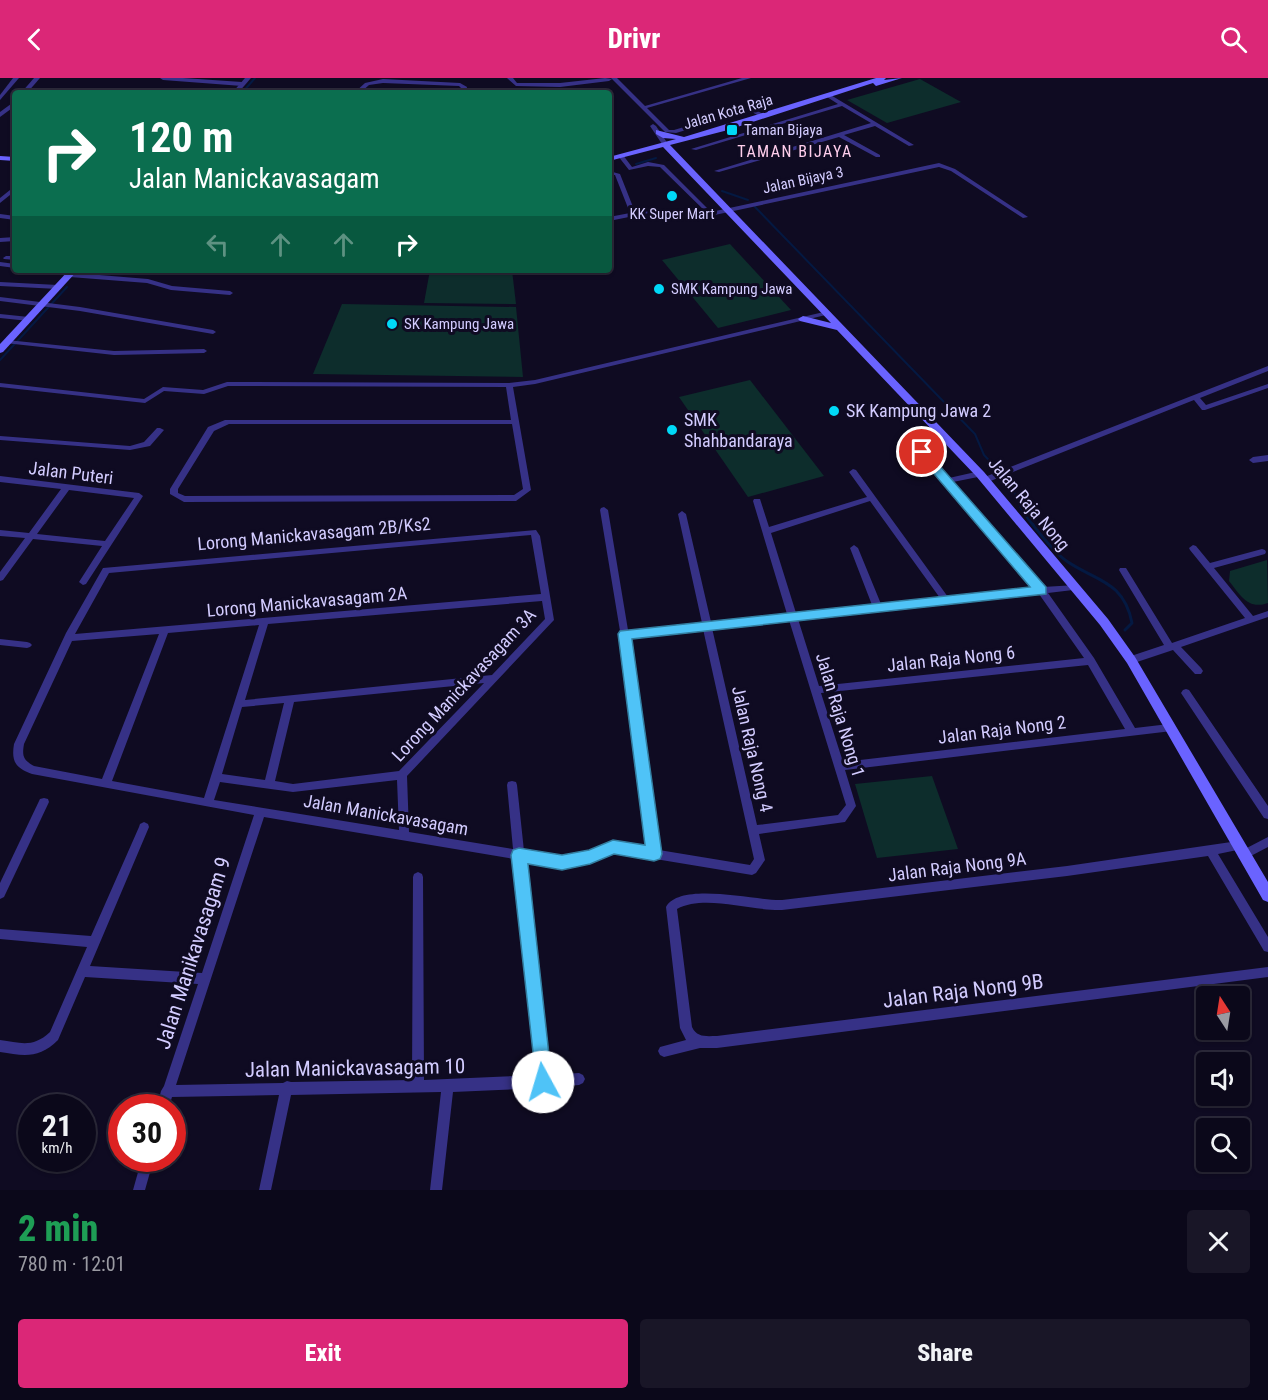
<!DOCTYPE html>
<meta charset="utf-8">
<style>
body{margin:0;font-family:"Roboto Condensed",sans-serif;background:#191627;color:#f1f3f6;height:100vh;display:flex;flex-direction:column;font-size:22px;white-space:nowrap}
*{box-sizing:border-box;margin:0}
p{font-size:20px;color:#9a9aa2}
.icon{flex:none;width:33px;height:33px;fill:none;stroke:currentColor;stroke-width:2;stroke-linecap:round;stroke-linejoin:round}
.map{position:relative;height:1112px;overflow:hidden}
.sheet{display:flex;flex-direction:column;background:#0b081a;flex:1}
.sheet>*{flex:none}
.banner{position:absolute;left:12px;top:12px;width:600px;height:183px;border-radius:6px;box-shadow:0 2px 4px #0004,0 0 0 2px #2b2939;background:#0b6e4f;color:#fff;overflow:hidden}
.needle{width:39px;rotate:348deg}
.controls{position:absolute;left:1196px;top:908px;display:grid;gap:12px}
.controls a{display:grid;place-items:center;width:54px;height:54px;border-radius:6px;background:#0b081a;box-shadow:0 2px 4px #0004,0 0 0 2px #2b2939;font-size:30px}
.speed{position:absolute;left:18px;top:1016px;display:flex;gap:12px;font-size:30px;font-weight:700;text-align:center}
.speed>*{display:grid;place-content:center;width:78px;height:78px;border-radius:50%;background:#0b081a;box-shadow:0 2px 4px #0004,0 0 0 2px #2b2939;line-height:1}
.speed small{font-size:15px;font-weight:400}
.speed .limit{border:9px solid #d22;background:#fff;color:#111}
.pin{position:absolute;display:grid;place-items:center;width:51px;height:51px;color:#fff;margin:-26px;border:3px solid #fff;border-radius:50%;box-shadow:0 2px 6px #0007}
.me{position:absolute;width:66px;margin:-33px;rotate:354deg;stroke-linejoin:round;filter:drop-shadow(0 0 4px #0008)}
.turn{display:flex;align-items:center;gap:21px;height:126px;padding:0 18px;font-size:27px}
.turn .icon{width:78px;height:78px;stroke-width:2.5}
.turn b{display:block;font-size:42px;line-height:51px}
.lanes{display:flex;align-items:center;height:57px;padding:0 18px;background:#0003;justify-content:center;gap:30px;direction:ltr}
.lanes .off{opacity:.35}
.round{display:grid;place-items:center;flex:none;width:63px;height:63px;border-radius:6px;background:#191627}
.overview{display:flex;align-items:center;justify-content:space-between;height:102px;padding:0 18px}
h1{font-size:36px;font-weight:800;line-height:45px;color:#1e9e55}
.button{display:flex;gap:12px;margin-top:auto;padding:12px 18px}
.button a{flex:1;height:69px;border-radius:6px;background:#db2777;color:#fff;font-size:24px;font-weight:800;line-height:69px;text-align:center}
.button a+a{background:#191627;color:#f1f3f6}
header{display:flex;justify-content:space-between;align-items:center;height:78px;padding:0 18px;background:#db2777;color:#fff;font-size:27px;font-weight:800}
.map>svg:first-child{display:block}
.green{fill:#0d2d2c}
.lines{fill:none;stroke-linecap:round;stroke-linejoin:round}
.stream-far1{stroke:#041942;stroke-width:2}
.stream{stroke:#041942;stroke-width:3}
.minor{fill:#363186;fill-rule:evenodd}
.tertiary{fill:#363186;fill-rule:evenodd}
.secondary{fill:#6a63ff;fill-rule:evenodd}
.route{fill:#4fc3f7;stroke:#337fa1;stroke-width:1.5}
.poi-dot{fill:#00d9f7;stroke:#0f0b22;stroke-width:2}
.labels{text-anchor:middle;stroke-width:6;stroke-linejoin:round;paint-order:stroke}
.far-street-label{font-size:15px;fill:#d3ccff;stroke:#0f0b22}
.far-poi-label{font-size:15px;fill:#d3ccff;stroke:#0f0b22;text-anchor:start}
.far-neighbourhood-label{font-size:16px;letter-spacing:1.5px;fill:#ffceec;stroke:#0f0b22}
.poi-label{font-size:18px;fill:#d3ccff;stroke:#0f0b22;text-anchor:start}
.street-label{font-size:18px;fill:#d3ccff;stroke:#0f0b22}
.near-street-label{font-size:21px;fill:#d3ccff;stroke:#0f0b22}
</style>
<header><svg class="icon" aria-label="back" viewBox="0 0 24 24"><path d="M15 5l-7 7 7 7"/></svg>Drivr<svg class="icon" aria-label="search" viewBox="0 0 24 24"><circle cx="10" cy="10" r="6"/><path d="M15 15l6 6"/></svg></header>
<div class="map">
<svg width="1268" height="1112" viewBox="0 0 1268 1112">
<rect width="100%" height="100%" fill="#0f0b22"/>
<g class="green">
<path d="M920,1L961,24L887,45L847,22Z"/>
<path d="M730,166L791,232L718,250L662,182Z"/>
<path d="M430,192H512L516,226L424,225Z"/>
<path d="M342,226L516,229L523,299L313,296Z"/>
<path d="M750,302L824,398L748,419L679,319Z"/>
<path d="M1267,482L1268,525C1248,532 1241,518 1229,503L1230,493Z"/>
<path d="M932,698L958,771L877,780L855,706Z"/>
</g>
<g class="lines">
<g class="stream-far1">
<path d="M242,15L255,0"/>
<path d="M636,86L656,80"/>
<path d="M722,113L748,122"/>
<path d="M755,129L975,356L984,377L996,390"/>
<path d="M79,195L82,192"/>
<path d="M0,282L67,209"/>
<path d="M1009,402L1020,428"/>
</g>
<path class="stream" d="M1020,427C1026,440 1055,476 1068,484C1096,503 1124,503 1132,545L1125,552"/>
<g class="minor">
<path d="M13,0H19L0,22V17Z"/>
<path d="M34,0H40L27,15H21Z"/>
<path d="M160,0H183L242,4L245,6L242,8L163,2Z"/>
<path d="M507,0H513L517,5H560L605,0L612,1L609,3L560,9L516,8Z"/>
<path d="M611,0H617L645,28L742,0H751L647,30L669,52H674L751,29L766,38L761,39L750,33L676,55L665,54Z"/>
<path d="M383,1L460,5L467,9L466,15H460L461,10L459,8L383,5L369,7L360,15H354L365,5Z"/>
<path d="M829,16L914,67L909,68L875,48L844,57L880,77V79H876L839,59L719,94L714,93L871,45L842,28L696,72L691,71L838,26L827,19V17Z"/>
<path d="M15,23V28L0,39V34Z"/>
<path d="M653,46L656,48L668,66L667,67L662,66L650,48Z"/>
<path d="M621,76L623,77L632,89L648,84L664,87L711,134L939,85L955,91L1028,139L1023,140L951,93L939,89L710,138L660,89L648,88L629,92L618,78Z"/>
<path d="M609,93L620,96L635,134L649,133V135L609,143V139L630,135L615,97H609Z"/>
<path d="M15,108V113L0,125V120Z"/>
<path d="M0,136L15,138V142L0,140Z"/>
<path d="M15,159V163L0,164V160Z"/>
<path d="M6,178H15V182L4,181L3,180Z"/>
<path d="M0,184L15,186V190L0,188Z"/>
<path d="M55,192H72L75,193V195L148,201L172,208L230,213L233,215L230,217L171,212L147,205L70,199L67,197L69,195Z"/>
<path d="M222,192C238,192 274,189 287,195L284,197L225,194Z"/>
<path d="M0,204L58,207L61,209L58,211L0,208Z"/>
<path d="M0,219L80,229L213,252L216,254L213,256L80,233L0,223Z"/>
<path d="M828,233L831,235L830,236L535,306L513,309L531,412L516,423L184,424L170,416V411L208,349L225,342H511L506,309L228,308L204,316L164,313L145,325L0,309V305L144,321L163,309L203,312L227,304L509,305L535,302ZM229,346H512L523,411L514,417L185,418L178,415V411L214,353Z"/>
<path d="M0,236L29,239L32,241L29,243L0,240Z"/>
<path d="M7,262L114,273L204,271L207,273L204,275L114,277L5,265L4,264Z"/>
<path d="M1268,288V293L1200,320L1206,327L1268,306V310L1205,332H1202L1194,322L988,404L985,405L981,402L982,400Z"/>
<path d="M157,350H160L164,352L150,368L130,372L0,362V358L130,368L144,364Z"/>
<path d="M919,372H925L949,400L980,393L983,394L984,396L983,398L953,404L1043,509L1076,507L1077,509L1073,512L1048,515L1094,580L1135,650L1169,646L1172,647L1174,650L1172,653L845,692L856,728L845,744L759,756L765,782L756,795L752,797L613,774L590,784L562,789L525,783L548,997L579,995L583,997L585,1001L583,1005L579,1007L543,1010L453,1014L442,1112H430L441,1014L291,1017L271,1112H259L279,1017L172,1019L169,1029H157L161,1013L164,1008L198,906L85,899L58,962C39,981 24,978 0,974V962C21,965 33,970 50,954L87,869L0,861V851L91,858L139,749L140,746L144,744L148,746L149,749L90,888L202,895L254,737L32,696C16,690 11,684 14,666L66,555L103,490L536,452L540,458L554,542L407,698L409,754L513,771L507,707L508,704L512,703L516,704L517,707L524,773L562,779L589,774L613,764L648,770L620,553L600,432L601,430L604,429L608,432L628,552L702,545L678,436L682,433L686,436L711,544L787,536L753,423L754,421H760L769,449L867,419L849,394L853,391L856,392L948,519L1034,510L919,376L918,374ZM870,423L940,520L881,526L858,470L854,467L850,470L872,527L796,535L771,455ZM531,457L541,516L75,556L109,495ZM1039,516L1084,580L819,608L798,541ZM542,523L545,541L492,597L245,622L268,546ZM789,542L846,727L838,737L757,747L712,550ZM259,547L204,720L112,703L168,555ZM703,551L754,781L750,787L659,772L629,559ZM159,556L102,701L34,688C23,682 22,678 24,666L72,563ZM1088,587L1125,651L843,684L821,615ZM484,605L399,693L293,706L275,703L294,624ZM284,625L265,702L222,696L242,629ZM397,702L399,752L214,722L220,704L293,714ZM264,739L514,781L536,997L424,1002L423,799L422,796L418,794L414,796L413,799L412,1002L291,1004L287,1003L283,1005L176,1007Z"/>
<path d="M1268,377V383L1253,385L1249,382L1253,379Z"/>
<path d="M0,398L139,415L143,418L86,506L83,507L79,504L102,468L33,461L3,502L0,503V494L25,460L0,458V452L29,455L61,411L0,404ZM69,412L134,420L105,463L37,456Z"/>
<path d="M1193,467L1196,468L1210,485L1262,471L1265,472L1266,474L1265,476L1214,490L1253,538L1268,533V539L1181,569L1201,590L1203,593L1201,596H1195L1173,572L1131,586L1128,585L1126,582L1128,579L1164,567L1119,492L1120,490H1126L1172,565L1245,540L1190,472L1189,470Z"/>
<path d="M0,561L27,564L30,565L32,567L30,569L27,570L0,567Z"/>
<path d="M1186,611L1189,612L1268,728V741L1264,740L1183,618L1181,615L1183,612Z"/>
<path d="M44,720L48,721L49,724L4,819L0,821V805L40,721Z"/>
<path d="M1268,759V769L1247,780L1243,782L1239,780L1238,777L1239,774Z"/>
<path d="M1238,763L1242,765L1243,768L1242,771L1218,776L1268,859V874L1264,873L1208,778L1067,798L782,832C750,833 705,816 677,831L692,949C697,960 707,958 717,958L1268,889V899L717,970H700L664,979L660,977L658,973L660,969L686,962L680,950L666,829C681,803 755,823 782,822L1067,788Z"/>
<path d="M142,1080H154L145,1112H133Z"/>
</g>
<path class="tertiary" d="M245,0H251L238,15H232Z"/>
<g class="secondary">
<path d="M876,0H886L884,2L902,0L876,8L873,5L728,52L670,67L984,394L1108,541L1135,579L1268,804V824L1263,822L1127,585L1100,547L976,398L837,252L800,243L798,241L803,238L831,245L663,69L609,83V79L676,61L663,60L656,56V52L684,59Z"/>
<path d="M0,78L15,79V83L0,82Z"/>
<path d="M69,192H78L3,274L0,275V266Z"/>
</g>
</g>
<path class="route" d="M922,370L926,372L1046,509V516L632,561L662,776L660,781L654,783L614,776L590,786L562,792L528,786L552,1004L550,1010L543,1013L537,1010L511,777L513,772L519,770L562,777L589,772L613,762L645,767L618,556L620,553L1030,509L918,377V372Z"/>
<g class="poi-dot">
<rect x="726" y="46" width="12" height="12" rx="3"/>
<circle cx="672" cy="118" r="6"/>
<circle cx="659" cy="211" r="6"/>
<circle cx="392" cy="246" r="6"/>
<circle cx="834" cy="333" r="6"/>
<circle cx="672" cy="352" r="6"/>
</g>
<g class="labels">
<g class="far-street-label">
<text transform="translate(728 34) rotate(-16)" y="5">Jalan Kota Raja</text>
<text transform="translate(803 102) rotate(-12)" y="5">Jalan Bijaya 3</text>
</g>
<g class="far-poi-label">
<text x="744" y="57">Taman Bijaya</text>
<text x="672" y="141" text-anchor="middle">KK Super Mart</text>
<text x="671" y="216">SMK Kampung Jawa</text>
<text x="404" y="251">SK Kampung Jawa</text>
</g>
<g class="far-neighbourhood-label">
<text x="795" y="79">TAMAN BIJAYA</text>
</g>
<g class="poi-label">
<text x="846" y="339">SK Kampung Jawa 2</text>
<text x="684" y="348">SMK<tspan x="684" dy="21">Shahbandaraya</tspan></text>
</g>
<g class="street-label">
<text transform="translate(71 395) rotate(7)" y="6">Jalan Puteri</text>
<text transform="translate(1029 426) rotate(50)" y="6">Jalan Raja Nong</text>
<text transform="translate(314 456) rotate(-5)" y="6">Lorong Manickavasagam 2B/Ks2</text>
<text transform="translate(307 524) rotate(-5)" y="6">Lorong Manickavasagam 2A</text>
<text transform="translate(951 581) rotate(-6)" y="6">Jalan Raja Nong 6</text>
<text transform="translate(464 607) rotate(-47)" y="6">Lorong Manickavasagam 3A</text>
<text transform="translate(840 637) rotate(73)" y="6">Jalan Raja Nong 1</text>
<text transform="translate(1002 652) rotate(-7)" y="6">Jalan Raja Nong 2</text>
<text transform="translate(752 671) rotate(77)" y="6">Jalan Raja Nong 4</text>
<text transform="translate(386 737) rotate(10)" y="6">Jalan Manickavasagam</text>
<text transform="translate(957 789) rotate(-7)" y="6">Jalan Raja Nong 9A</text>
</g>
<g class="near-street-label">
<text transform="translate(193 875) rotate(-72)" y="7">Jalan Manikavasagam 9</text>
<text transform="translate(963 913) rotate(-7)" y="7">Jalan Raja Nong 9B</text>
<text transform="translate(355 990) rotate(-1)" y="7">Jalan Manickavasagam 10</text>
</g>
</g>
</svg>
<div class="controls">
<a><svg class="needle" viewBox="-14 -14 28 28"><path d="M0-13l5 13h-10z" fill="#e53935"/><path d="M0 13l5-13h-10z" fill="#9a9aa2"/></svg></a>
<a><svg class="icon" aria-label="sound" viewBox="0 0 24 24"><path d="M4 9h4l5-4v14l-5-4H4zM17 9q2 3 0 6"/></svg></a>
<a><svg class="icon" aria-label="search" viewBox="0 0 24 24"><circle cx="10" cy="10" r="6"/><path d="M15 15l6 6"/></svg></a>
</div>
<div class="speed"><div>21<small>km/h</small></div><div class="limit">30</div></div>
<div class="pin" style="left:922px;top:374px;background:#d93025"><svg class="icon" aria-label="arrive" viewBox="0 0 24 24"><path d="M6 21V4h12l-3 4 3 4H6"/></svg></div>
<svg class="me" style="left:543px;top:1004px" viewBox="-20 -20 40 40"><circle r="19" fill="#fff"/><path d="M0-13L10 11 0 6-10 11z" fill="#4fc3f7"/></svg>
<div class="banner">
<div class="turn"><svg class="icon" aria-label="right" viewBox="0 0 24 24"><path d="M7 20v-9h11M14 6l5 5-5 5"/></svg><div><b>120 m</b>Jalan Manickavasagam</div></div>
<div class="lanes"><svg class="icon off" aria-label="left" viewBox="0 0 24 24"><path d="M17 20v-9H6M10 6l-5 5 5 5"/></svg><svg class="icon off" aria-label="ahead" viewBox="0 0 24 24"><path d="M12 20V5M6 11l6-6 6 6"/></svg><svg class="icon off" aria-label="ahead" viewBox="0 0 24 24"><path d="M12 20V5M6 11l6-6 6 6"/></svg><svg class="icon" aria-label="right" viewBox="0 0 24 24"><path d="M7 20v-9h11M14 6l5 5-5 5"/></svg></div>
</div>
</div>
<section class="sheet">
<div class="overview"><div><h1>2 min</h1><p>780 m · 12:01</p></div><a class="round"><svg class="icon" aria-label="close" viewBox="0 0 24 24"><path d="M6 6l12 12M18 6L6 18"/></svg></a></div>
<div class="button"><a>Exit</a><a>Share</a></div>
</section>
